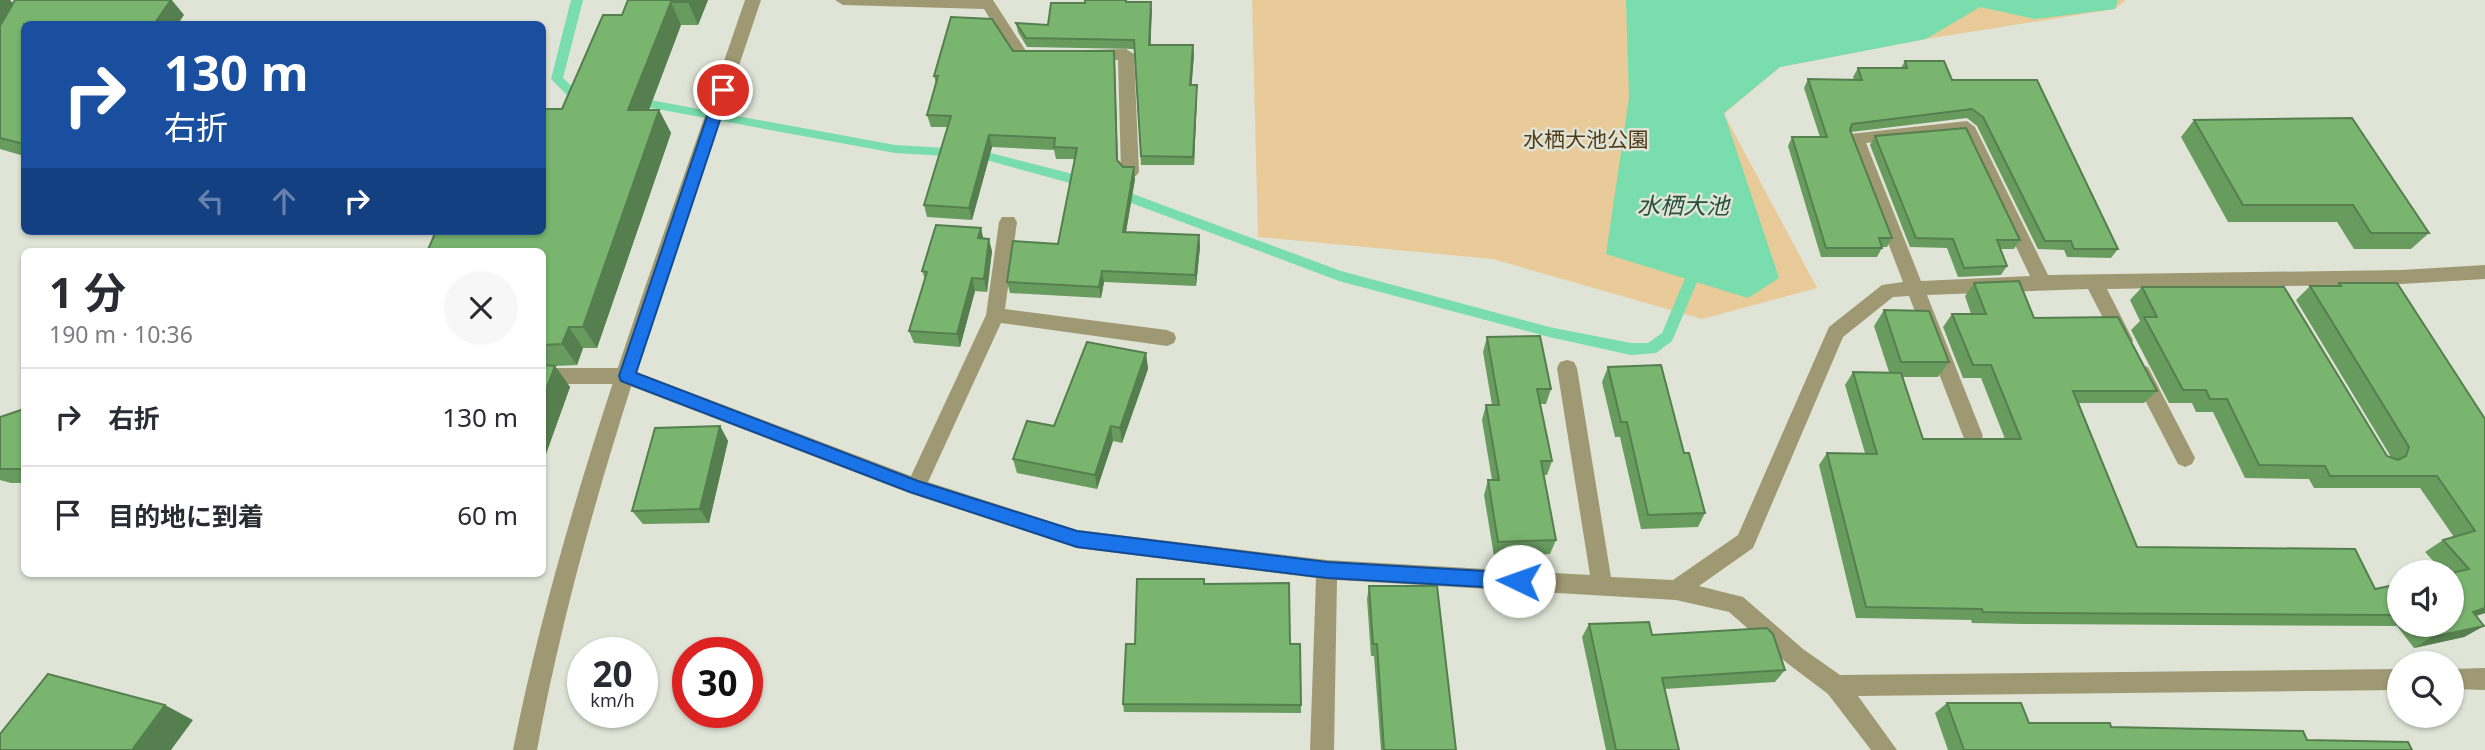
<!DOCTYPE html>
<html lang="ja">
<meta charset="utf-8">
<style>
body{margin:0;font-family:"Noto Sans","Noto Sans JP",sans-serif;background:#f7f7f7;color:#2b2b33;height:100vh;display:flex;flex-direction:column;font-size:26px;white-space:nowrap}
*{box-sizing:border-box;margin:0}
p{font-size:23px;color:#7c7c81}
.icon{flex:none;width:38px;height:38px;fill:none;stroke:currentColor;stroke-width:2;stroke-linecap:round;stroke-linejoin:round}
.map{position:relative;flex:1;overflow:hidden}
.panel{position:absolute;left:21px;top:248px;width:525px;height:329px;display:flex;flex-direction:column;background:#fff;border-radius:10px;box-shadow:0 2px 5px #0004}
.panel>*{flex:none}
.top-card{position:absolute;left:21px;top:21px;width:525px;height:214px;border-radius:10px;box-shadow:0 2px 5px #0004;background:#1a4fa0;color:#fff;overflow:hidden}
.controls{position:absolute;left:2387px;top:560px;display:grid;gap:14px}
.controls a{display:grid;place-items:center;width:77px;height:77px;border-radius:50%;background:#fff;box-shadow:0 2px 5px #0004;font-size:35px}
.speed{position:absolute;left:567px;top:637px;display:flex;gap:14px;font-size:35px;font-weight:700;text-align:center}
.speed>*{display:grid;place-content:center;width:91px;height:91px;border-radius:50%;background:#fff;box-shadow:0 2px 5px #0004;line-height:1}
.speed small{font-size:18px;font-weight:400}
.speed .limit{border:10px solid #d22;background:#fff;color:#111}
.pin{position:absolute;display:grid;place-items:center;width:60px;height:60px;color:#fff;margin:-30px;border:4px solid #fff;border-radius:50%;box-shadow:0 2px 7px #0007}
.me{position:absolute;width:77px;margin:-38px;rotate:273deg;stroke-linejoin:round;filter:drop-shadow(0 0 5px #0008)}
.turn{display:flex;align-items:center;gap:24px;height:147px;padding:0 28px;font-size:32px}
.turn .icon{width:91px;height:91px;stroke-width:2.5}
.turn b{display:block;font-size:49px;line-height:60px}
.lanes{display:flex;align-items:center;height:66px;padding:0 28px;background:#0003;justify-content:center;gap:35px;direction:ltr}
.lanes .off{opacity:.35}
.round{display:grid;place-items:center;flex:none;width:74px;height:74px;border-radius:37px;background:#f7f7f7}
.summary{display:flex;align-items:center;justify-content:space-between;height:119px;padding:0 28px}
h1{font-size:42px;font-weight:700;line-height:52px}
ul{padding:0;list-style:none}
li{display:flex;align-items:center;gap:21px;height:98px;padding:0 28px;border-top:2px solid #e1e1e2}
li div{flex:1}
li b{display:block;font-size:26px}
li em{font-style:normal}
.map>svg:first-child{display:block}
.green{fill:#e9ca99}
.water{fill:#79ddad}
.lines{fill:none;stroke-linecap:round;stroke-linejoin:round}
.stream{fill:#79ddad;fill-rule:evenodd}
.minor{fill:#9f9973;fill-rule:evenodd}
.tertiary{fill:#9f9973;fill-rule:evenodd}
.wall{fill:#689c5f}
.shaded-wall{fill:#557f4e}
.building{fill:#79b56f;stroke:#557f4e;stroke-width:2}
.route{fill:#1a73e8;stroke:#114b97;stroke-width:2}
.labels{text-anchor:middle;stroke-width:5;stroke-linejoin:round;paint-order:stroke}
.park-label{font-size:21px;fill:#513c18;stroke:#e0e4d7}
.water-label{font-size:23px;font-style:italic;fill:#254f3b;stroke:#e0e4d7}
</style>
<div class="map">
<svg width="2485" height="750" viewBox="0 0 2485 750">
<rect width="100%" height="100%" fill="#e0e4d7"/>
<path class="green" d="M1252,0H2126L2115,9L1926,39L1780,67L1724,114L1817,288L1702,319L1493,259L1258,237Z"/>
<path class="water" d="M1626,0H2118L2115,9L2035,19L1980,7L1926,39L1780,67L1724,113L1779,278L1748,298L1606,254L1629,98Z"/>
<g class="lines">
<g class="stream">
<path d="M571,0H583L563,78L575,89L590,92L592,95L586,99L568,96L551,79Z"/>
<path d="M634,97L895,145L979,150L1088,178L1094,183L1088,188L979,158L895,153L630,104L628,101Z"/>
<path d="M1114,187L1341,271L1549,327L1631,343H1648L1662,333L1686,276L1691,275L1698,280L1672,341L1656,353L1631,355L1549,337L1339,281L1110,195L1108,192Z"/>
</g>
<g class="minor">
<path d="M835,0H993L1026,51H1040L1048,56L1040,61L1015,60L984,9L843,5Z"/>
<path d="M1126,49L1134,54L1139,172L1136,176H1124L1121,172L1118,60H1088L1080,55L1088,50Z"/>
<path d="M1967,121L1975,127L2048,275L2401,270L2485,265V279L2401,284L2107,289L2133,340L2131,345L2124,348L2117,345L2088,289L1927,295L1983,436L1980,442L1973,444L1966,442L1963,436L1909,296L1893,297L1843,337L1753,548L1699,586L1743,597L1803,649L1840,675L2399,669V690L1858,696L1897,750H1871L1828,694L1787,663L1729,612L1676,600L1337,580L1334,750H1310L1316,578L1077,548L909,493L625,384H542V368H626L911,476L986,315L999,222L1002,217H1014L1017,222L1005,309L1167,330L1174,333L1176,338L1174,343L1167,346L1001,323L928,482L1077,530L1327,560L1590,575L1557,368L1560,362L1567,360L1574,362L1577,368L1611,577L1673,580L1738,535L1829,327L1882,285L1903,282L1848,138L1850,134ZM1962,134L2030,276L1921,281L1866,143Z"/>
<path d="M2141,365L2148,367L2192,452L2195,458L2192,464L2185,467L2178,464L2131,373L2134,367Z"/>
<path d="M2485,668V690L2452,689V669Z"/>
</g>
<path class="tertiary" d="M745,0H761C679,247 584,494 537,750H513C564,494 661,247 745,0Z"/>
</g>
<g class="wall">
<path d="M0,0L13,3L15,0H172L184,15L24,24V156L0,149Z"/>
<path d="M628,0H708L698,25H681L649,110H659L671,133L597,348H583L577,365L555,366L570,387L542,465V252L562,109L622,15Z"/>
<path d="M1127,2H1151V45L1194,55L1191,85H1197V94L1194,165H1141L1134,49L1027,47L1018,32L1016,23L1048,25Z"/>
<path d="M1013,51H1114L1118,161L1135,179L1126,232L1199,235L1200,247L1196,286L1104,282L1101,298L1010,293L1007,282L1058,244L1075,159H1056L1054,150L992,147L972,220L927,217L924,205L947,127H931L927,115L936,83L934,76Z"/>
<path d="M1905,61L1952,80L2118,249L2111,258L2067,257L2064,250L2038,249L1977,126L1967,118L1851,132L1892,238L1887,247H1882V248L1877,257H1821L1788,146L1792,137H1820L1804,88L1808,79L1854,80L1853,77L1858,68H1901Z"/>
<path d="M2194,120L2429,233L2411,249H2354L2337,222H2228L2181,137Z"/>
<path d="M1875,136L2020,240L2014,249H2000L2007,266L2001,275L1958,277L1947,248L1910,247L1870,145Z"/>
<path d="M983,238L992,251L987,292L975,291L960,347L914,343L909,331L925,279L922,271Z"/>
<path d="M1974,283L2157,391L2144,403H2079L2137,547L2375,589L2399,584V625H2452V572H2443L2425,552L2443,540L2454,537L2420,488H2314L2309,479L2245,478L2213,412H2196L2192,403H2169L2131,330L2140,321L2130,300L2142,287L2387,456L2391,457L2296,300L2310,286H2336L2339,283L2485,419V613L2476,616L2484,626L2464,637L2414,648L2397,626L2024,624L1972,623L1971,620L1856,618L1819,465L1827,453H1865L1845,385L1853,372H1889L1874,326L1884,310L1949,362L1938,377H1903L1923,439H2005L1981,378H1963L1943,327L1952,314H1971L1965,296Z"/>
<path d="M1487,337L1551,389L1546,404H1540L1552,461L1547,475H1544L1556,540L1550,554L1494,556L1484,495L1488,480H1492L1482,420L1486,405H1492L1483,352Z"/>
<path d="M1146,353L1148,369L1122,443L1113,441L1097,489L1017,473L1013,459Z"/>
<path d="M1608,367L1684,453L1705,513L1698,527L1641,529L1620,437H1615L1602,382Z"/>
<path d="M24,409V483H11L0,480V417Z"/>
<path d="M720,426L728,441L709,523L643,524L632,511Z"/>
<path d="M1204,584L1290,644L1301,705V713L1124,712L1123,704L1135,644Z"/>
<path d="M1369,586L1456,750H1381L1374,656H1371L1367,599Z"/>
<path d="M1589,624L1652,635L1785,670L1775,682L1664,689L1679,750H1606L1582,637Z"/>
<path d="M1947,703L2029,723L2111,727L2307,740L2412,750H1948L1935,713Z"/>
</g>
<g class="shaded-wall">
<path d="M0,0H10L14,4L0,29Z"/>
<path d="M171,0L184,15L178,24H154Z"/>
<path d="M689,0H708L698,25L688,2Z"/>
<path d="M671,2L681,25L640,133L628,110Z"/>
<path d="M1151,2L1152,11L1150,54L1149,45Z"/>
<path d="M1193,45L1194,55L1191,94L1190,85Z"/>
<path d="M1114,51L1115,63L1118,172L1117,160Z"/>
<path d="M1197,85V94L1194,165L1193,157Z"/>
<path d="M659,110L671,133L597,348L583,327Z"/>
<path d="M989,135L992,147L972,220L969,208Z"/>
<path d="M1134,167L1135,179L1124,243L1123,232Z"/>
<path d="M981,228L984,241L978,238Z"/>
<path d="M1199,235L1200,247L1196,286L1195,275Z"/>
<path d="M989,239L992,251L987,292L984,279Z"/>
<path d="M1102,271L1104,282L1101,298L1099,287Z"/>
<path d="M972,278L975,291L960,347L957,334Z"/>
<path d="M569,327L583,348L577,365L562,344Z"/>
<path d="M1146,353L1148,369L1122,443L1120,428Z"/>
<path d="M555,366L570,387L542,465V400Z"/>
<path d="M720,426L728,441L709,523L700,509Z"/>
<path d="M1111,426L1113,441L1097,489L1095,475Z"/>
<path d="M2485,608V613L2453,623L2473,612Z"/>
<path d="M2484,626L2464,637L2414,648L2432,637Z"/>
<path d="M165,705L193,720L171,750H132Z"/>
</g>
<g class="building">
<path d="M15,0H171L154,24H24V144L0,138V26Z"/>
<path d="M628,0H689L688,2H671L628,110H659L583,327H569L562,344L542,345V252H427L436,231H542V109H562L603,15H622Z"/>
<path d="M1085,0H1126V2H1151L1149,45H1193L1190,85H1197L1193,157L1141,156L1134,40L1026,38L1016,23L1048,25L1051,3H1085Z"/>
<path d="M951,17L992,19L1013,51H1114L1117,160L1123,167H1134L1123,232L1199,235L1195,275L1102,271L1099,287L1007,282L1013,241L1058,244L1077,148L1054,147L1055,138L989,135L969,208L924,205L951,116L927,115L938,76H934Z"/>
<path d="M1905,61H1944L1952,80H2037L2118,249H2074L2071,241H2045L1983,117L1972,109L1852,124L1850,130L1892,238H1879L1882,248H1826L1792,137H1827L1808,79L1862,80L1858,68H1907Z"/>
<path d="M2352,118L2429,233H2371L2353,205H2243L2194,120Z"/>
<path d="M1966,128L2020,240H1997L2007,266L1964,268L1953,239L1916,238L1875,136Z"/>
<path d="M936,225L981,228L978,238L989,239L984,279L972,278L957,334L909,331L927,272L922,271Z"/>
<path d="M2019,281L2034,318L2118,317L2157,391H2073L2137,547L2355,549L2375,589L2399,584V615L2037,613L1983,612L1982,609L1866,607L1827,453L1877,454L1853,372L1901,373L1923,439H2021L1991,365H1973L1952,314H1986L1974,283Z"/>
<path d="M2339,283H2397L2485,419V608L2473,612L2484,626L2432,637L2423,625H2452V573L2469,569L2443,540L2475,531L2437,476H2330L2325,466L2259,465L2227,399H2210L2206,390H2183L2144,317H2157L2142,287H2284L2387,456L2398,460L2406,456L2409,447L2310,286H2341Z"/>
<path d="M1884,310L1929,311L1949,362H1901Z"/>
<path d="M1540,336L1551,389H1537L1552,461H1541L1556,540L1498,542L1488,480H1499L1486,405H1499L1487,337Z"/>
<path d="M1087,342L1146,353L1120,428L1111,426L1095,475L1013,459L1027,421L1054,426Z"/>
<path d="M542,365L555,366L542,400Z"/>
<path d="M1661,365L1684,453H1689L1705,513L1648,515L1627,422H1621L1608,367Z"/>
<path d="M24,409V469H0V417Z"/>
<path d="M720,426L700,509L632,511L655,428Z"/>
<path d="M1137,579H1204V584L1289,583L1290,644H1300L1301,705L1123,704L1126,644H1135Z"/>
<path d="M1369,586H1437L1456,750H1384L1377,644H1373Z"/>
<path d="M1649,622L1652,635L1767,628L1773,634L1785,670L1662,678L1679,750H1616L1589,624Z"/>
<path d="M48,674L165,705L132,750H0V734Z"/>
<path d="M1947,703H2021L2029,723H2110L2111,727L2303,731L2307,740L2408,742L2412,750H1964Z"/>
</g>
<path class="route" d="M723,86L730,90L636,373L918,481L1077,531L1327,562L1519,573L1526,576L1528,581L1526,587L1519,589L1327,578L1077,547L910,492L621,381L619,376L716,90Z"/>
<g class="labels">
<g class="park-label">
<text x="1586" y="147">水栖大池公園</text>
</g>
<g class="water-label">
<text x="1683" y="214">水栖大池</text>
</g>
</g>
</svg>
<div class="controls">
<a><svg class="icon" aria-label="sound" viewBox="0 0 24 24"><path d="M4 9h4l5-4v14l-5-4H4zM17 9q2 3 0 6"/></svg></a>
<a><svg class="icon" aria-label="search" viewBox="0 0 24 24"><circle cx="10" cy="10" r="6"/><path d="M15 15l6 6"/></svg></a>
</div>
<div class="speed"><div>20<small>km/h</small></div><div class="limit">30</div></div>
<div class="pin" style="left:723px;top:90px;background:#d93025"><svg class="icon" aria-label="arrive" viewBox="0 0 24 24"><path d="M6 21V4h12l-3 4 3 4H6"/></svg></div>
<svg class="me" style="left:1519px;top:581px" viewBox="-20 -20 40 40"><circle r="19" fill="#fff"/><path d="M0-13L10 11 0 6-10 11z" fill="#1a73e8"/></svg>
<div class="top-card">
<div class="turn"><svg class="icon" aria-label="right" viewBox="0 0 24 24"><path d="M7 20v-9h11M14 6l5 5-5 5"/></svg><div><b>130 m</b>右折</div></div>
<div class="lanes"><svg class="icon off" aria-label="left" viewBox="0 0 24 24"><path d="M17 20v-9H6M10 6l-5 5 5 5"/></svg><svg class="icon off" aria-label="ahead" viewBox="0 0 24 24"><path d="M12 20V5M6 11l6-6 6 6"/></svg><svg class="icon" aria-label="right" viewBox="0 0 24 24"><path d="M7 20v-9h11M14 6l5 5-5 5"/></svg></div>
</div>
<section class="panel">
<div class="summary"><div><h1>1 分</h1><p>190 m · 10:36</p></div><a class="round"><svg class="icon" aria-label="close" viewBox="0 0 24 24"><path d="M6 6l12 12M18 6L6 18"/></svg></a></div>
<ul>
<li><svg class="icon" aria-label="right" viewBox="0 0 24 24"><path d="M7 20v-9h11M14 6l5 5-5 5"/></svg><div><b>右折</b></div><em>130 m</em></li>
<li><svg class="icon" aria-label="arrive" viewBox="0 0 24 24"><path d="M6 21V4h12l-3 4 3 4H6"/></svg><div><b>目的地に到着</b></div><em>60 m</em></li>
</ul>
</section>
</div>
